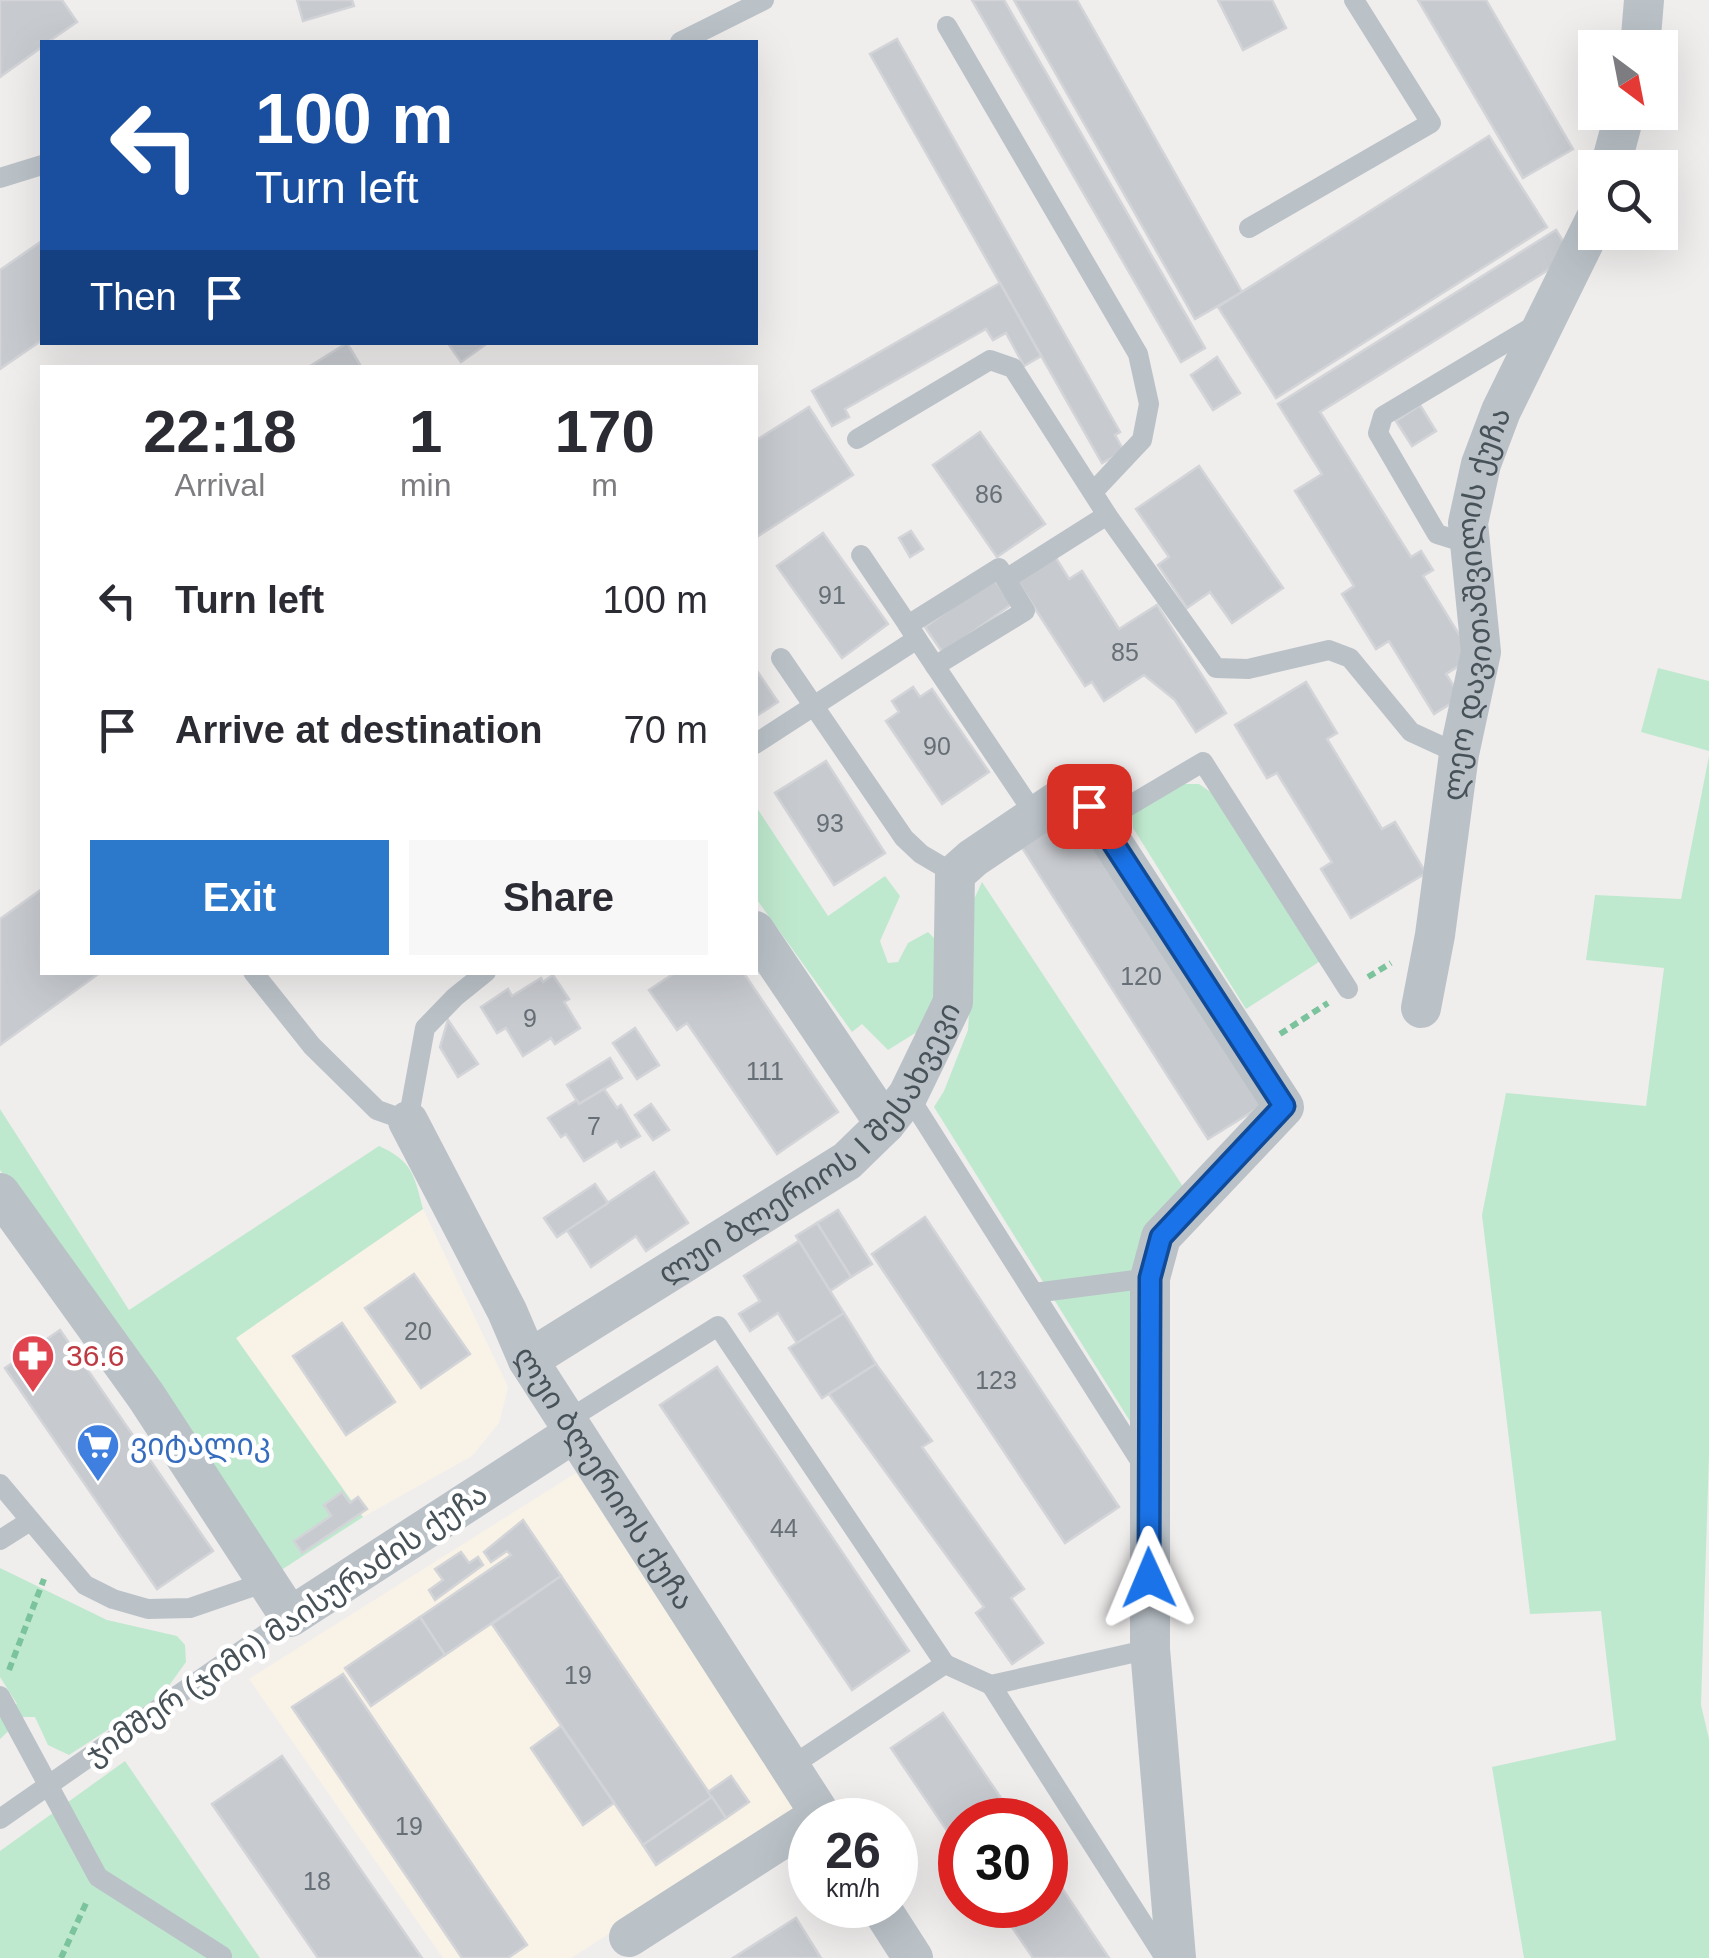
<!DOCTYPE html>
<meta charset="utf-8">
<style>
body{margin:0;font-family:Arial,"Noto Sans Georgian",sans-serif;background:#f7f7f7;color:#2b2b33;height:100vh;display:flex;flex-direction:column;font-size:38px;white-space:nowrap}
*{box-sizing:border-box;margin:0}
p{font-size:32px;color:#7c7c81}
.icon{flex:none;width:55px;height:55px;fill:none;stroke:currentColor;stroke-width:2;stroke-linecap:round;stroke-linejoin:round}
.map{position:relative;flex:1;overflow:hidden}
.sheet{position:absolute;left:40px;top:365px;width:718px;height:610px;display:flex;flex-direction:column;background:#fff;border-radius:0px;box-shadow:0 10px 40px #0002}
.sheet>*{flex:none}
.banner{position:absolute;left:40px;top:40px;width:718px;height:305px;border-radius:0px;box-shadow:0 10px 40px #0002;background:#1a4fa0;color:#fff;overflow:hidden}
.needle{width:65px;rotate:148deg}
.fabs{position:absolute;left:1578px;top:30px;display:grid;gap:20px}
.fabs a{display:grid;place-items:center;width:100px;height:100px;border-radius:0px;background:#fff;box-shadow:0 10px 40px #0002;font-size:50px}
.speed{position:absolute;left:788px;top:1798px;display:flex;gap:20px;font-size:50px;font-weight:700;text-align:center}
.speed>*{display:grid;place-content:center;width:130px;height:130px;border-radius:50%;background:#fff;box-shadow:0 10px 40px #0002;line-height:1}
.speed small{font-size:25px;font-weight:400}
.speed .limit{border:15px solid #d22;background:#fff;color:#111}
.pin{position:absolute;display:grid;place-items:center;width:85px;height:85px;color:#fff;margin:-42px;border-radius:20px;box-shadow:0 5px 15px #0006}
.me{position:absolute;width:110px;margin:-55px;rotate:359deg;stroke-linejoin:round;filter:drop-shadow(0 0 8px #0008)}
.turn{display:flex;align-items:center;gap:35px;height:210px;padding:0 50px;font-size:45px}
.turn .icon{width:130px;height:130px;stroke-width:2.5}
.turn b{display:block;font-size:70px;line-height:85px}
.then{display:flex;align-items:center;height:95px;padding:0 50px;background:#0003;gap:20px;font-size:38px}
.eta{display:flex;justify-content:space-evenly;align-items:center;height:170px;text-align:center}
.eta b{font-size:60px;font-weight:700;line-height:70px}
.button{display:flex;gap:20px;margin-top:auto;padding:20px 50px}
.button a{flex:1;height:115px;border-radius:0px;background:#2c79cb;color:#fff;font-size:40px;font-weight:700;line-height:115px;text-align:center}
.button a+a{background:#f7f7f7;color:#2b2b33}
ul{padding:0;list-style:none}
li{display:flex;align-items:center;gap:30px;height:130px;padding:0 50px}
li div{flex:1}
li b{display:block;font-size:38px}
li em{font-style:normal}
.map>svg:first-child{display:block}
.commercial{fill:#f9f3e7}
.green{fill:#bfe9ce}
.building{fill:#c7cacf;stroke:#d2d4d8;stroke-width:2.5}
.lines{fill:none;stroke-linecap:round;stroke-linejoin:round}
.path{stroke:#7bc39c;stroke-width:6;stroke-dasharray:8 5;stroke-linecap:butt}
.service{stroke:#bac2c8;stroke-width:20}
.minor{stroke:#bac2c8;stroke-width:40}
.route-casing{stroke:#114b97;stroke-width:25}
.route{stroke:#1a73e8;stroke-width:18}
.labels{text-anchor:middle;stroke-width:9;stroke-linejoin:round;paint-order:stroke}
.number-label{font-size:25px;fill:#676f76}
.street-label{font-size:30px;fill:#475158;stroke:#fff}
.health-label{font-size:30px;fill:#be3a42;stroke:#fff;text-anchor:start}
.shop-label{font-size:30px;fill:#366cbe;stroke:#fff;text-anchor:start}
</style>
<div class="map">
<svg width="1709" height="1958" viewBox="0 0 1709 1958">
<rect width="100%" height="100%" fill="#f0eded"/>
<g class="commercial">
<path d="M423,1209L508,1387L499,1423L472,1456L363,1517L236,1338Z"/>
<path d="M576,1473L798,1813L571,1958H443L249,1679Z"/>
</g>
<g class="green">
<path d="M1658,668L1709,681V751L1641,732Z"/>
<path d="M1709,756V1456L1701,1705L1709,1739V1958H1524L1492,1767L1616,1740L1601,1611L1530,1614L1482,1215L1506,1093L1646,1106L1664,968L1586,960L1595,895L1681,899Z"/>
<path d="M1184,784H1199L1215,795L1322,960L1246,1009L1133,828L1132,814Z"/>
<path d="M755,805L828,916L885,876L900,896L880,941L888,963L898,962L908,943L928,932L936,940L940,999L917,1032L888,1050L862,1024L852,1032L755,897Z"/>
<path d="M982,882L1186,1191L1133,1426L934,1107L944,1091L968,1030L973,948L968,912Z"/>
<path d="M0,1109L129,1310L379,1146C412,1161 414,1174 423,1209L236,1338L363,1517L269,1578L159,1389L0,1170Z"/>
<path d="M0,1568L107,1620L177,1636L185,1645L186,1662L163,1694L69,1755L48,1745L35,1717H23L0,1739V1714L17,1704L0,1677Z"/>
<path d="M125,1761L260,1958H0V1851Z"/>
</g>
<g class="building">
<path d="M0,0H62L77,22L48,42H42V47L0,77Z"/>
<path d="M297,0H352L354,6L303,21Z"/>
<path d="M972,0H1004L1205,348L1181,362Z"/>
<path d="M1014,0H1077L1242,292L1195,319Z"/>
<path d="M1218,0H1272L1286,28L1243,50Z"/>
<path d="M1418,0H1486L1573,149L1523,178Z"/>
<path d="M897,39L1120,432L1115,435L1124,451L1102,463L870,54Z"/>
<path d="M1489,136L1547,227L1276,398L1218,307Z"/>
<path d="M1556,230L1572,255L1320,412L1411,557L1421,551L1433,570L1423,576L1473,657L1446,674L1461,697L1434,714L1389,641L1376,649L1342,594L1354,586L1295,491L1322,474L1278,404Z"/>
<path d="M42,241V340L0,369V270Z"/>
<path d="M1000,283L1041,356L1024,366L1006,333L993,340L986,329L845,409L849,417L832,426L812,391Z"/>
<path d="M447,342H489L461,362Z"/>
<path d="M347,343L362,368H307Z"/>
<path d="M1217,357L1240,393L1213,410L1191,375Z"/>
<path d="M1420,405L1436,431L1412,446L1396,421Z"/>
<path d="M809,407L853,475L755,538V441Z"/>
<path d="M980,432L1045,524L997,557L933,465Z"/>
<path d="M1199,466L1283,588L1232,623L1210,592L1187,608L1158,565L1169,557L1136,509Z"/>
<path d="M911,531L923,549L910,557L899,538Z"/>
<path d="M823,533L888,624L842,658L777,566Z"/>
<path d="M1054,555L1069,579L1082,571L1119,629L1157,605L1226,713L1196,732L1175,700L1144,675L1104,701L1092,682L1085,686L1016,579Z"/>
<path d="M993,578L1012,604L943,653L925,627Z"/>
<path d="M755,668L778,702L755,717Z"/>
<path d="M1306,682L1337,733L1327,739L1382,829L1395,822L1426,873L1351,918L1321,869L1332,862L1277,773L1267,778L1235,725Z"/>
<path d="M913,687L920,697L932,689L989,772L942,804L886,721L899,712L892,701Z"/>
<path d="M826,761L885,853L834,885L775,793Z"/>
<path d="M1074,812L1261,1106L1208,1139L1021,846Z"/>
<path d="M42,889V972H101L0,1045V919Z"/>
<path d="M676,972H743L838,1112L777,1154L687,1023L677,1030L649,990Z"/>
<path d="M553,975L569,999L564,1002L580,1028L555,1044L551,1038L523,1056L506,1028L497,1033L481,1007L508,989L512,996L541,978L543,982Z"/>
<path d="M448,1020L478,1064L458,1077L440,1047Z"/>
<path d="M635,1028L659,1065L637,1079L613,1043Z"/>
<path d="M610,1058L622,1078L579,1104L567,1085Z"/>
<path d="M604,1089L617,1108L621,1105L640,1136L621,1147L617,1141L584,1161L566,1134L561,1137L548,1118L577,1100L579,1104Z"/>
<path d="M651,1104L669,1130L653,1140L635,1115Z"/>
<path d="M654,1172L688,1223L646,1251L636,1236L591,1267L567,1230Z"/>
<path d="M595,1184L608,1203L557,1237L544,1218Z"/>
<path d="M838,1210L872,1264L851,1277L817,1223Z"/>
<path d="M925,1217L1119,1507L1065,1543L872,1254Z"/>
<path d="M817,1223L851,1277L830,1291L796,1236Z"/>
<path d="M799,1241L844,1313L797,1343L778,1313L750,1331L739,1314L760,1301L744,1276Z"/>
<path d="M414,1274L470,1354L421,1388L365,1308Z"/>
<path d="M844,1313L876,1364L822,1398L789,1348Z"/>
<path d="M342,1323L395,1402L346,1435L293,1356Z"/>
<path d="M60,1330L213,1551L157,1589L5,1368Z"/>
<path d="M876,1364L932,1441L922,1447L1024,1589L1011,1598L1043,1643L1012,1664L976,1613L984,1607L829,1394Z"/>
<path d="M717,1367L909,1651L852,1690L660,1405Z"/>
<path d="M342,1492L350,1503L358,1497L367,1509L302,1553L294,1541L331,1516L324,1505Z"/>
<path d="M523,1520L561,1576L445,1655L420,1617L511,1555L507,1551L491,1562L484,1552Z"/>
<path d="M461,1552L469,1563L478,1557L483,1565L435,1600L429,1590L443,1580L435,1569Z"/>
<path d="M561,1576L712,1797L643,1845L492,1624Z"/>
<path d="M420,1617L445,1655L371,1706L345,1668Z"/>
<path d="M343,1674L527,1945L508,1958H462L292,1707Z"/>
<path d="M943,1713L1016,1820H960V1850L891,1748Z"/>
<path d="M561,1726L614,1803L583,1825L531,1748Z"/>
<path d="M282,1756L422,1958H318L212,1804Z"/>
<path d="M731,1776L749,1802L726,1818L708,1792Z"/>
<path d="M712,1797L726,1818L656,1865L643,1845Z"/>
<path d="M1045,1863L1109,1958H1033L997,1905H1045Z"/>
<path d="M796,1918L821,1958H733Z"/>
</g>
<g class="lines">
<g class="path">
<path d="M1368,977L1391,963"/>
<path d="M1280,1034L1328,1003"/>
<path d="M9,1670L44,1579"/>
<path d="M61,1958L87,1901"/>
</g>
<g class="service">
<path d="M947,26L1138,354L1149,404L1142,440L1093,492"/>
<path d="M680,42L764,0"/>
<path d="M0,178L42,165"/>
<path d="M1249,228L1431,123L1354,0"/>
<path d="M857,439L990,360L1013,368L1107,515L1216,668L1248,669L1329,650L1350,658L1411,732L1459,754"/>
<path d="M1469,544L1437,534L1378,433L1383,416L1537,324"/>
<path d="M861,555L908,625"/>
<path d="M1006,579L1107,515"/>
<path d="M917,639L908,625L999,568L1025,611L935,666"/>
<path d="M781,658L904,838L921,854L955,874"/>
<path d="M755,744L917,639L1035,815"/>
<path d="M1100,823L1203,762L1348,989"/>
<path d="M253,972L312,1046L377,1110L408,1121L425,1028L455,997L486,972"/>
<path d="M908,1095L1144,1467"/>
<path d="M1034,1293L1150,1278"/>
<path d="M566,1421L718,1326L945,1664L790,1767"/>
<path d="M0,1484L85,1585L113,1599L148,1609L190,1608L266,1582"/>
<path d="M0,1540L30,1521"/>
<path d="M945,1664L991,1685L1150,1649"/>
<path d="M991,1685L1165,1958"/>
<path d="M0,1696L98,1877L222,1956"/>
<path d="M0,1819L290,1617"/>
</g>
<g class="minor">
<path d="M1640,48L1644,0"/>
<path d="M1610,168L1625,112"/>
<path d="M755,931L885,1124"/>
<path id="s1" d="M1421,1008L1435,935L1459,754L1481,652L1468,523L1481,464L1501,411L1595,220"/>
<path id="s2" d="M408,1121L507,1311L528,1360L824,1820"/>
<path d="M0,1193L146,1396L290,1617L574,1433"/>
<path id="s3" d="M528,1360L847,1161L885,1124L908,1095L953,1002L955,874L973,858L1077,788L1284,1107L1161,1237L1150,1278V1649L1176,1958"/>
<path d="M879,1905L913,1958"/>
<path d="M629,1937L810,1821"/>
</g>
</g>
<g class="lines">
<g class="route-casing">
<path id="route" d="M1089,806L1284,1106L1161,1237L1150,1278L1149,1578"/>
</g>
<use href="#route" class="route"/>
</g>
<defs>
<g id="pharmacy-pin" transform="scale(2.25)"><path d="M0 17L-7.5 6A9.5 9.5 0 1 1 7.5 6Z" fill="#e0444e" stroke="#fff"/><path d="M-2-6h4v4h4v4h-4v4h-4v-4h-4v-4h4Z" fill="#fff"/></g>
<g id="supermarket-pin" transform="scale(2.25)"><path d="M0 17L-7.5 6A9.5 9.5 0 1 1 7.5 6Z" fill="#3f7fe0" stroke="#fff"/><path d="M-6-5.5h2.5l.6 2H6L4.5 2H-2.5L-4.4-4H-6ZM-1.5 3.2a1.3 1.3 0 1 0 .1 0ZM3 3.2a1.3 1.3 0 1 0 .1 0Z" fill="#fff"/></g>
</defs>
<g fill-rule="evenodd">
<use href="#pharmacy-pin" x="33" y="1356"/>
<use href="#supermarket-pin" x="98" y="1445"/>
</g>
<g class="labels">
<g class="number-label">
<text x="989" y="503">86</text>
<text x="832" y="604">91</text>
<text x="1125" y="661">85</text>
<text x="937" y="755">90</text>
<text x="830" y="832">93</text>
<text x="1141" y="985">120</text>
<text x="530" y="1027">9</text>
<text x="765" y="1080">111</text>
<text x="594" y="1135">7</text>
<text x="418" y="1340">20</text>
<text x="996" y="1389">123</text>
<text x="784" y="1537">44</text>
<text x="578" y="1684">19</text>
<text x="409" y="1835">19</text>
<text x="317" y="1890">18</text>
</g>
<g class="street-label">
<text dy="10" stroke="none"><textPath href="#s1" startOffset="410">ლეო დავითაშვილის ქუჩა</textPath></text>
<text dy="10" stroke="none"><textPath href="#s3" startOffset="362">ლუი ბლერიოს I შესახვევი</textPath></text>
<text dy="10" stroke="none"><textPath href="#s2" startOffset="408">ლუი ბლერიოს ქუჩა</textPath></text>
<text transform="translate(286 1624) rotate(-34)" y="10">ჯიმშერ (ჯიმი) მაისურაძის ქუჩა</text>
</g>
<g class="health-label">
<text x="66" y="1366">36.6</text>
</g>
<g class="shop-label">
<text x="130" y="1455">ვიტალიკ</text>
</g>
</g>
</svg>
<div class="fabs">
<a><svg class="needle" viewBox="-14 -14 28 28"><path d="M0-13l5 13h-10z" fill="#e53935"/><path d="M0 13l5-13h-10z" fill="#7c7c81"/></svg></a>
<a><svg class="icon" aria-label="search" viewBox="0 0 24 24"><circle cx="10" cy="10" r="6"/><path d="M15 15l6 6"/></svg></a>
</div>
<div class="speed"><div>26<small>km/h</small></div><div class="limit">30</div></div>
<div class="pin" style="left:1089px;top:806px;background:#d93025"><svg class="icon" aria-label="arrive" viewBox="0 0 24 24"><path d="M6 21V4h12l-3 4 3 4H6"/></svg></div>
<svg class="me" style="left:1149px;top:1578px" viewBox="-20 -20 40 40"><path d="M0-17L14 15 0 8-14 15z" fill="#1a73e8" stroke="#fff" stroke-width="4"/></svg>
<div class="banner">
<div class="turn"><svg class="icon" aria-label="left" viewBox="0 0 24 24"><path d="M17 20v-9H6M10 6l-5 5 5 5"/></svg><div><b>100 m</b>Turn left</div></div>
<div class="then">Then<svg class="icon" aria-label="arrive" viewBox="0 0 24 24"><path d="M6 21V4h12l-3 4 3 4H6"/></svg></div>
</div>
<section class="sheet">
<div class="eta">
<div><b>22:18</b><p>Arrival</p></div>
<div><b>1</b><p>min</p></div>
<div><b>170</b><p>m</p></div>
</div>
<ul>
<li><svg class="icon" aria-label="left" viewBox="0 0 24 24"><path d="M17 20v-9H6M10 6l-5 5 5 5"/></svg><div><b>Turn left</b></div><em>100 m</em></li>
<li><svg class="icon" aria-label="arrive" viewBox="0 0 24 24"><path d="M6 21V4h12l-3 4 3 4H6"/></svg><div><b>Arrive at destination</b></div><em>70 m</em></li>
</ul>
<div class="button"><a>Exit</a><a>Share</a></div>
</section>
</div>
